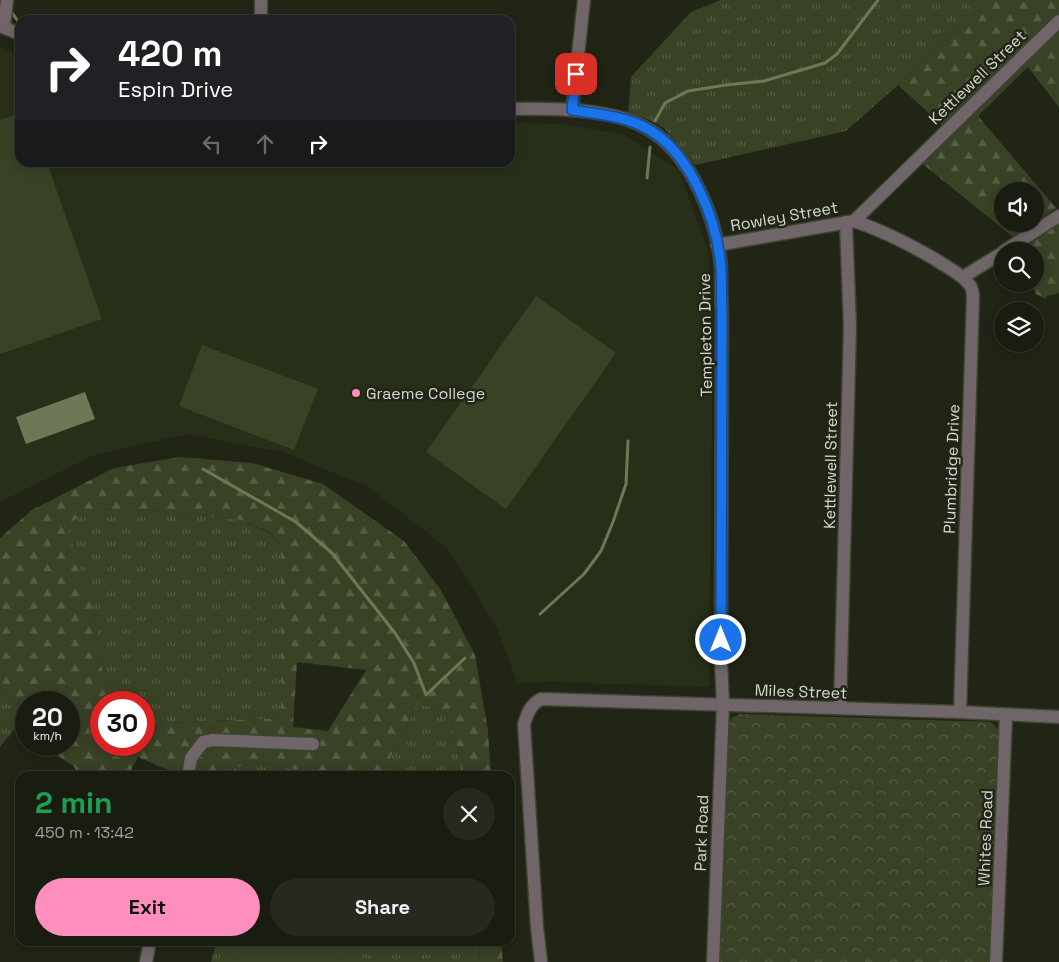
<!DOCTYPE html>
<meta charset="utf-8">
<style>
body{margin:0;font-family:"Space Grotesk",sans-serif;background:#26291e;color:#f1f3f6;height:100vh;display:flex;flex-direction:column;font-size:19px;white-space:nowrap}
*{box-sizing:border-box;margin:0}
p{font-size:16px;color:#9fa19f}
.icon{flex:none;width:28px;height:28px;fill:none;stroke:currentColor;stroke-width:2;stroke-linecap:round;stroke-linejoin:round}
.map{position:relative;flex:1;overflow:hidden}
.sheet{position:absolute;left:15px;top:771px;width:500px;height:175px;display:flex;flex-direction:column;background:#191c10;border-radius:15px;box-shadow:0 2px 12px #0003,0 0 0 1px #373a30}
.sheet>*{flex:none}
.banner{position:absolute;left:15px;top:15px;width:500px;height:152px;border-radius:15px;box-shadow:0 2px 12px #0003,0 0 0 1px #373a30;background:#202124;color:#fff;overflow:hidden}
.controls{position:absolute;left:994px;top:182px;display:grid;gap:10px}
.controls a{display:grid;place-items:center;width:50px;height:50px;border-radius:50%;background:#191c10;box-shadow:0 2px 12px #0003,0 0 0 1px #373a30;font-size:25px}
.speed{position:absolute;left:15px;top:691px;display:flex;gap:10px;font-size:25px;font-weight:700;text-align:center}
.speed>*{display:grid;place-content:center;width:65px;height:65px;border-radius:50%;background:#191c10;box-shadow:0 2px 12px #0003,0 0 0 1px #373a30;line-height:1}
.speed small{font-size:12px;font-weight:400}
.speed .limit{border:8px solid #d22;background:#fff;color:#111}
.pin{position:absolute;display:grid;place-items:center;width:42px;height:42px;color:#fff;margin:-21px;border-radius:10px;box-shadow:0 2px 8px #0006}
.me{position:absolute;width:55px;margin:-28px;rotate:0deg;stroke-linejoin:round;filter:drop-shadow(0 0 4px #0008)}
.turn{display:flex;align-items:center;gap:18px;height:105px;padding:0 20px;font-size:22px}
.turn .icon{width:65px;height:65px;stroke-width:2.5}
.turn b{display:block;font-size:35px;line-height:42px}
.lanes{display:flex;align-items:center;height:48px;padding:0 20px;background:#0003;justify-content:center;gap:25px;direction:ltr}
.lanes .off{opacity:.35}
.round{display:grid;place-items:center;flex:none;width:52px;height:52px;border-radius:26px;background:#26291e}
.overview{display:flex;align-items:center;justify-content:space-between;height:85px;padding:0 20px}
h1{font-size:30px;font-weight:700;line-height:38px;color:#1e9e55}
.cta{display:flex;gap:10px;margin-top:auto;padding:10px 20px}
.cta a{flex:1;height:58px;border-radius:30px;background:#fe8ebb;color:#111;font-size:20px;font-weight:700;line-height:58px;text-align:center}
.cta a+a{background:#26291e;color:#f1f3f6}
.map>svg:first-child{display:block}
.built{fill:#282f18}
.grass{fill:url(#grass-tufts)}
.forest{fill:url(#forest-firs);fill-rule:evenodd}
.park{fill:url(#park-crowns)}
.garden{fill:#394225}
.water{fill:#6e7857}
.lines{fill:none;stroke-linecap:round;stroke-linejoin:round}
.stream{stroke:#6e7857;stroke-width:3}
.minor-casing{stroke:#3e4233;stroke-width:15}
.minor{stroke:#706669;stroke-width:12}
.route-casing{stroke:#114b97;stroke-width:12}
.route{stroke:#1a73e8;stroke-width:9}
.poi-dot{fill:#fe8ebb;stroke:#212516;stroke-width:2}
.labels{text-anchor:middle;stroke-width:5;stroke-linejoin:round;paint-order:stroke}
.street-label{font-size:16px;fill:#d4d8ce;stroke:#212516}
.poi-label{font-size:16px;fill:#d4d8ce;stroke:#212516;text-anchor:start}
</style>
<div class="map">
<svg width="1059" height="962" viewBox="0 0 1059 962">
<defs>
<pattern id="grass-tufts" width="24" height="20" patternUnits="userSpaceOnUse" patternTransform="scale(1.25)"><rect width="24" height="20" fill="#394225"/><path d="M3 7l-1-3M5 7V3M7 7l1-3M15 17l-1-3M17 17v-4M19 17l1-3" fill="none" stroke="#555d43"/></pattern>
<pattern id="forest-firs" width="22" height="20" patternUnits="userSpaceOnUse" patternTransform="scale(1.25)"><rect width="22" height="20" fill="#394225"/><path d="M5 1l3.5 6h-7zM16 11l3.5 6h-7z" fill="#555d43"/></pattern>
<pattern id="park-crowns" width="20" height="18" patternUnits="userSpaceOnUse" patternTransform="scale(1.25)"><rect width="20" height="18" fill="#394225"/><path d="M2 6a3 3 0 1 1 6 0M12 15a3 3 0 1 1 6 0" fill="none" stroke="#555d43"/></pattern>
</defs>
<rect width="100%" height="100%" fill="#212516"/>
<path class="built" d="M0,47L20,55V162H510V122L568,125L625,135L679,170L708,251L713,312L709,687L554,682L517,683L497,627L446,547L368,487L283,452L188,434L94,455L0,502Z"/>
<g class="grass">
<path d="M721,0H989L898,85L846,131L695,165L664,128L646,118L628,115L631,77L691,12Z"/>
<path d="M96,509L170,511L241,520L271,534L281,547V718L166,723L144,717V702H120L118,701L103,676L94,613L65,524Z"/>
<path d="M0,686L19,704C21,726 13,731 0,747Z"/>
<path d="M418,703L432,707L449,716L458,751L462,776H381Z"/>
<path d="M256,762L332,776H207Z"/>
<path d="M217,941H479L480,962H211Z"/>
</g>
<g class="forest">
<path d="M989,0H1059V107L1028,67L978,116L1056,208L1035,222V191H1002V224H1033L1013,237L913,156L942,125L898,85Z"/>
<path d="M1059,224V293L1046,296V299L1036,294L1031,284H1035V251H1021L1023,248Z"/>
<path d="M180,457L252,463L323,484L404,541L441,590L475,655L488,731L491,776H462L458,751L449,716L432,707L418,703L381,776H332L256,762L207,776H182L138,757L128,776H78L74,766L40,745H69V702H26V736L15,729L20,717L19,704L0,686V538L32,510L114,468ZM96,509L170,511L241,520L271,533L281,547V718L166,723L144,717V745H101V702H120L103,676L94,613L66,524ZM297,662L366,670L328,731L293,727Z"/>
<path d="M479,941H501L503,962H480Z"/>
</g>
<path class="park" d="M740,714L990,722L997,728L1000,736L990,962H718L727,725L732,718Z"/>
<g class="garden">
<path d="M20,113V162L47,163L102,319L0,354V120Z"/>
<path d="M536,296L616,353L506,509L426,452Z"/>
<path d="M202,345L318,389L294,450L179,406Z"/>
<path d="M242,941H346L341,962H236Z"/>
</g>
<path class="water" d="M85,392L95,419L26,444L16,417Z"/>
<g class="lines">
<g class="stream">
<path d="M10,10L20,24"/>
<path d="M655,121L665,103L688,91L726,85L764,81L825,63L837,54L878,0"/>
<path d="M647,178L650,147"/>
<path d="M203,469L296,522L332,553L395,633L414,663L426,695L465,658"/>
<path d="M540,614L584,574L601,551L613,522L626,484L628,441"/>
</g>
<g class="minor-casing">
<g id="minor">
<path d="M261,20V0"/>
<path d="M0,26L20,34"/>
<path d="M4,27L7,0"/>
<path d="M510,109C550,108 613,108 648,129C691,154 718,221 721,269C721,284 721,299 722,314L721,660L723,705L713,962"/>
<path d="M572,110L584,0"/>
<path d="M854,221L1059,21"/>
<path d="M717,245L854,221C884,231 911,245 938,261C948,268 962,274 969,284C972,287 972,291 973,295L960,712"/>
<path d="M1004,251L1059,216"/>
<path d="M963,277L1002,253"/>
<path d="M840,708L850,327L846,222"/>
<path d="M188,776L191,758L203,742L213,740L313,744"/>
<path d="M146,962L150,941"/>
<path d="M541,962L537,927L524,724C528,713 530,705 541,699L960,712L1059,717"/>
<path d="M996,962L1006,715"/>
</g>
</g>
<use href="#minor" class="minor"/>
</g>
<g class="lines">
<g class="route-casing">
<path id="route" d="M576,74L572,110C597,114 624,116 646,128C690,151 718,221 721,269C722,284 721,299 722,314L721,640"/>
</g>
<use href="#route" class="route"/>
</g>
<circle class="poi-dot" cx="356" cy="393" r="5"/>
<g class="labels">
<g class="street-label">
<text transform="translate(977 77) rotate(-44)" y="6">Kettlewell Street</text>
<text transform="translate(784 216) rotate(-10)" y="6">Rowley Street</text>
<text transform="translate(705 335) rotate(-91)" y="6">Templeton Drive</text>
<text transform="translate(830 465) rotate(-89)" y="6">Kettlewell Street</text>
<text transform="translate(951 469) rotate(-88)" y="6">Plumbridge Drive</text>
<text transform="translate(801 691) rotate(2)" y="6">Miles Street</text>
<text transform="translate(701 833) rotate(-88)" y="6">Park Road</text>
<text transform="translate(985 838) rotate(-88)" y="6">Whites Road</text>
</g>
<g class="poi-label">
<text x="366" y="399">Graeme College</text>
</g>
</g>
</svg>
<div class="controls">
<a><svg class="icon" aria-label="sound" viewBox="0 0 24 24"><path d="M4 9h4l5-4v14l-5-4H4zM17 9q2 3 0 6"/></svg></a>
<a><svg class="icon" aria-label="search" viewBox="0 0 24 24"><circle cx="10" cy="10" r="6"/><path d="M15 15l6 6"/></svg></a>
<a><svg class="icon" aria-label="layers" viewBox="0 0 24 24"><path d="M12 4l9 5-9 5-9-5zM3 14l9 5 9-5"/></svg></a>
</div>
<div class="speed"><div>20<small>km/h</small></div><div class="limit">30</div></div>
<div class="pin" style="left:576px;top:74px;background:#d93025"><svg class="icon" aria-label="arrive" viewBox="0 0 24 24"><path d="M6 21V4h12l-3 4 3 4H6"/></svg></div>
<svg class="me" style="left:721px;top:640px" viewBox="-20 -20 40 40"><circle r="17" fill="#1a73e8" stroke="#fff" stroke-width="3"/><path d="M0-11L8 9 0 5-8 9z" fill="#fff"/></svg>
<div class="banner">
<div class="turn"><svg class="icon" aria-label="right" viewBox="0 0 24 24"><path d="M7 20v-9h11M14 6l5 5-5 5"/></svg><div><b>420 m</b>Espin Drive</div></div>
<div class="lanes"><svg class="icon off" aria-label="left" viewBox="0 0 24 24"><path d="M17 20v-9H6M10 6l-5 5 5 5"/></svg><svg class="icon off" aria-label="ahead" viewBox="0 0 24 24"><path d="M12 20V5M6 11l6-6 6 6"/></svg><svg class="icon" aria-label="right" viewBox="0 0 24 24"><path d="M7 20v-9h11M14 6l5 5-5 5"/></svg></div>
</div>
<section class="sheet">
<div class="overview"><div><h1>2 min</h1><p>450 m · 13:42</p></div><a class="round"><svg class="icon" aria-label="close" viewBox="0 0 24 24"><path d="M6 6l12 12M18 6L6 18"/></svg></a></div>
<div class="cta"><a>Exit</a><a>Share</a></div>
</section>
</div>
